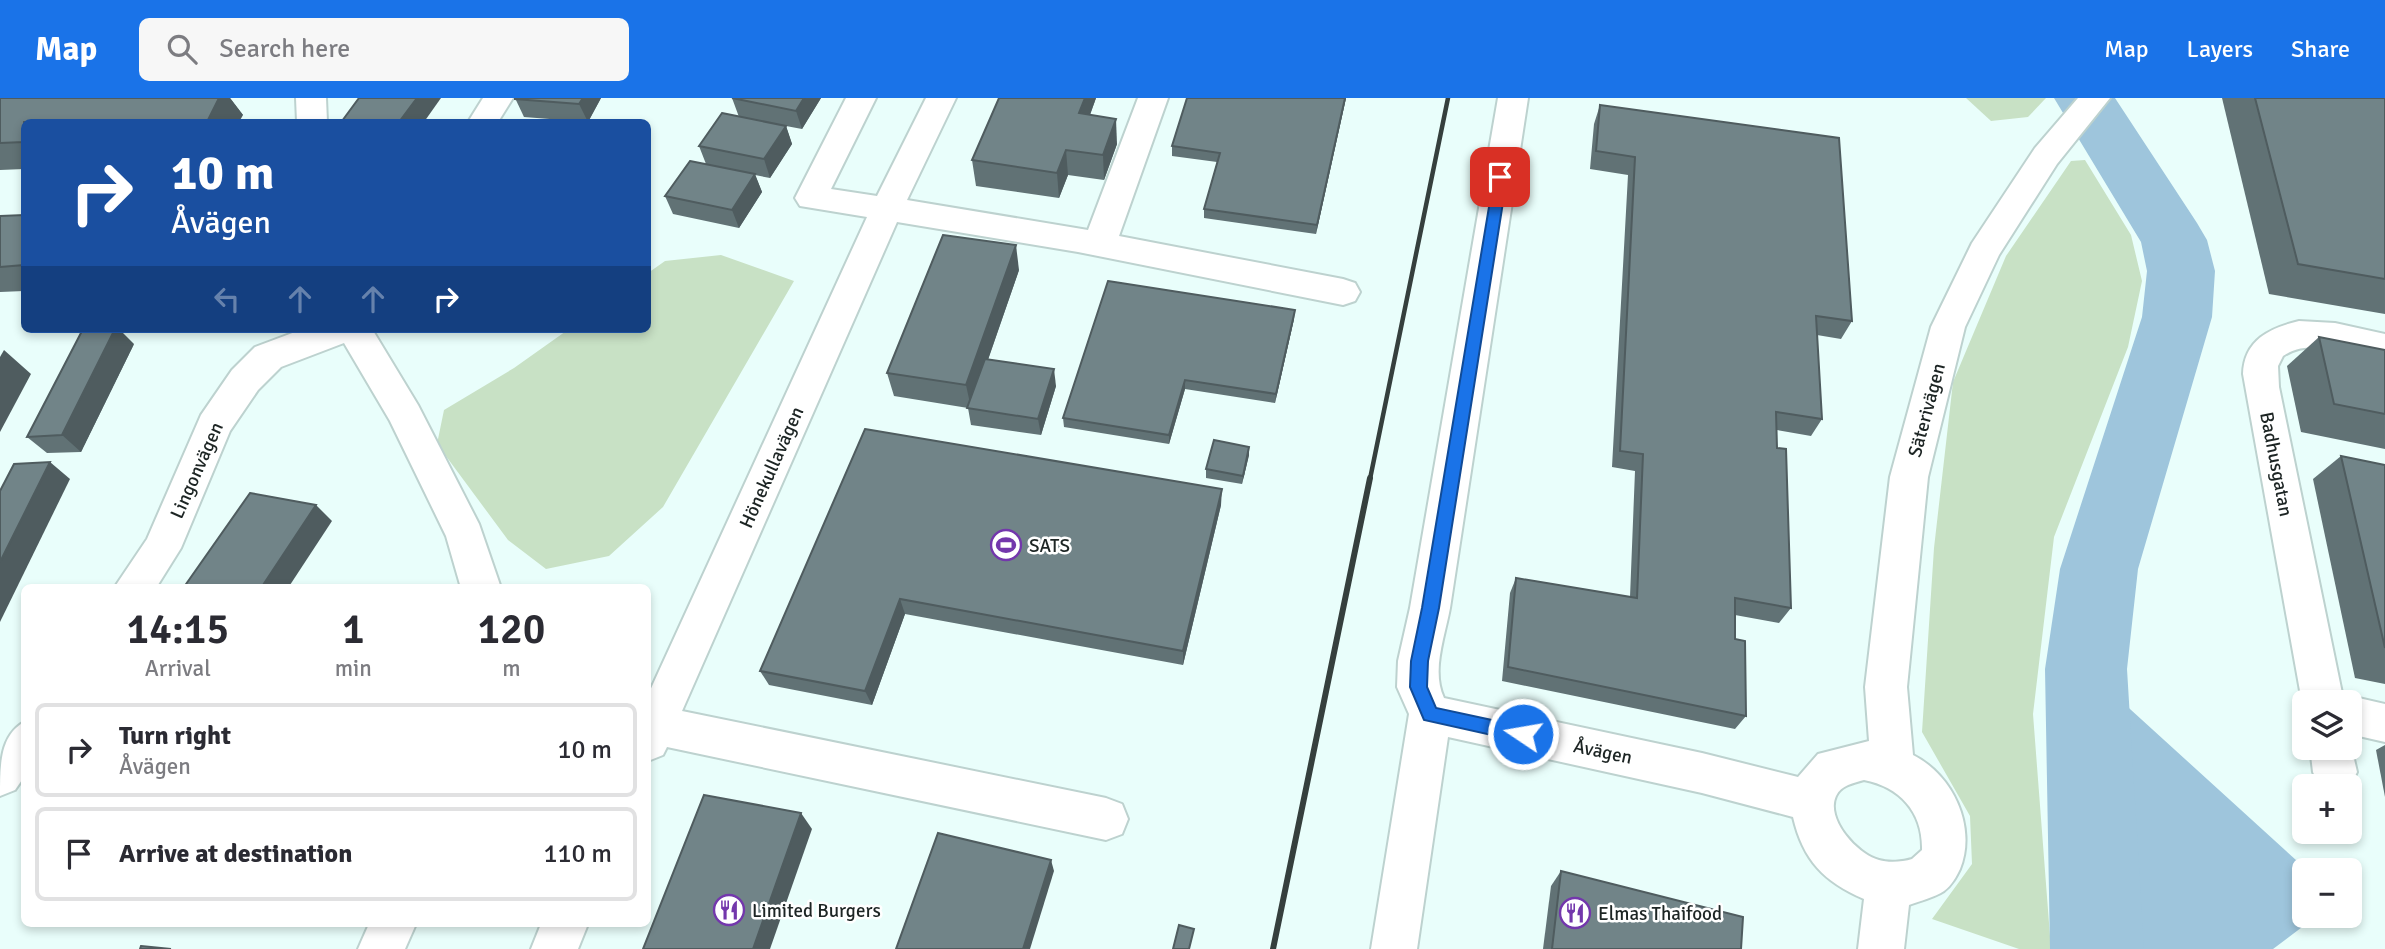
<!DOCTYPE html>
<meta charset="utf-8">
<style>
body{margin:0;font-family:Signika,sans-serif;background:#f7f7f7;color:#2b2b33;height:100vh;display:flex;flex-direction:column;font-size:26px;white-space:nowrap}
*{box-sizing:border-box;margin:0}
p{font-size:23px;color:#7c7c81}
.icon{flex:none;width:38px;height:38px;fill:none;stroke:currentColor;stroke-width:2;stroke-linecap:round;stroke-linejoin:round}
.map{position:relative;flex:1;overflow:hidden}
.details{position:absolute;left:21px;top:486px;width:630px;height:343px;display:flex;flex-direction:column;background:#fff;border-radius:10px;box-shadow:0 4px 10px #0003}
.details>*{flex:none}
.hud{position:absolute;left:21px;top:21px;width:630px;height:214px;border-radius:10px;box-shadow:0 4px 10px #0003;background:#1a4fa0;color:#fff;overflow:hidden}
.controls{position:absolute;left:2292px;top:592px;display:grid;gap:14px}
.controls a{display:grid;place-items:center;width:70px;height:70px;border-radius:10px;background:#fff;box-shadow:0 4px 10px #0003;font-size:35px}
.pin{position:absolute;display:grid;place-items:center;width:60px;height:60px;color:#fff;margin:-30px;border-radius:14px;box-shadow:0 4px 10px #0006}
.me{position:absolute;width:77px;margin:-38px;rotate:282deg;stroke-linejoin:round;filter:drop-shadow(0 0 5px #0008)}
.turn{display:flex;align-items:center;gap:24px;height:147px;padding:0 35px;font-size:32px}
.turn .icon{width:91px;height:91px;stroke-width:2.5}
.turn b{display:block;font-size:49px;line-height:60px}
.lanes{display:flex;align-items:center;height:66px;padding:0 35px;background:#0003;justify-content:center;gap:35px;direction:ltr}
.lanes .off{opacity:.35}
.eta{display:flex;justify-content:space-evenly;align-items:center;height:119px;text-align:center}
.eta b{font-size:42px;font-weight:600;line-height:49px}
ul{padding:0;list-style:none}
li{display:flex;align-items:center;gap:21px;height:94px;margin:0 14px 10px;padding:0 21px;border:4px solid #e1e1e2;border-radius:10px}
li div{flex:1}
li b{display:block;font-size:26px}
li em{font-style:normal}
header{display:flex;align-items:center;gap:42px;box-sizing:border-box;height:98px;padding:0 35px;background:#1a73e8;color:#fff}
header strong{font-size:33px}
nav{display:flex;gap:38px;margin-inline-start:auto;font-size:24px}
.search{width:490px;height:63px;background:#f7f7f7;display:flex;align-items:center;gap:18px;box-sizing:border-box;padding:0 24px;border-radius:10px;color:#7c7c81;font-size:26px}
.map>svg:first-child{display:block}
.green{fill:#c8e1c5}
.water{fill:#9ec5dc}
.lines{fill:none;stroke-linecap:round;stroke-linejoin:round}
.river{fill:#9ec5dc;fill-rule:evenodd}
.minor-casing{stroke:#bdd2cf;stroke-width:4}
.minor{fill:#fff;fill-rule:evenodd}
.rail-far1{stroke:#353f3d;stroke-width:4.5}
.rail{stroke:#353f3d;stroke-width:6}
.wall{fill:#617275}
.shaded-wall{fill:#4f5c5f}
.building{fill:#718488;stroke:#4f5c5f;stroke-width:2}
.route{fill:#1a73e8;stroke:#114b97;stroke-width:2}
.labels{text-anchor:middle;stroke-width:5;stroke-linejoin:round;paint-order:stroke}
.street-label{font-size:19px;fill:#1d2524;stroke:#fff}
.poi-label{font-size:19px;fill:#1d2524;stroke:#fff;text-anchor:start}
</style>
<header>
<strong>Map</strong>
<div class="search"><svg class="icon" aria-label="search" viewBox="0 0 24 24"><circle cx="10" cy="10" r="6"/><path d="M15 15l6 6"/></svg>Search here</div>
<nav><a>Map</a><a>Layers</a><a>Share</a></nav>
</header>
<div class="map">
<svg width="2385" height="851" viewBox="0 0 2385 851">
<rect width="100%" height="100%" fill="#e9fefb"/>
<g class="green">
<path d="M1966,0H2046L2028,19L1991,23Z"/>
<path d="M2085,62L2131,137L2142,183L2128,249L2054,439L2033,616L2051,851H2019L1932,821L1972,766L1970,718L1922,634L1934,450L1953,284L2006,158L2071,63Z"/>
<path d="M721,157L794,183L663,409L609,458L546,471L508,442L437,346L444,312L514,270L569,231H648V175L665,163Z"/>
</g>
<path class="water" d="M2086,571L2307,772H2305V817H2318L2273,851H2097Z"/>
<g class="lines">
<path class="river" d="M2054,0H2115L2197,125L2207,142L2215,173L2212,219L2138,471L2127,571L2144,851H2050L2045,571L2060,471L2142,219L2147,173L2141,144Z"/>
<g class="minor-casing">
<g id="minor">
<path d="M296,0H326L327,24H297Z"/>
<path d="M483,0H513L498,24H468Z"/>
<path d="M846,0H876L831,91L877,98L926,0H956L907,102L1088,132L1138,0H1168L1119,138L1343,181L1355,185L1360,194L1355,203L1343,207L1078,154L897,124L682,613L1106,700L1122,706L1128,721L1122,736L1106,742L667,649L663,657L648,663V597L867,119L800,108L795,100Z"/>
<path d="M1498,0H1528L1450,510C1445,538 1431,573 1444,600L1702,655L1798,679L1818,656L1869,643L1865,589L1890,379L1931,229L1972,145L2035,50L2078,0H2110L2057,66L1999,157L1965,229L1928,379L1907,589L1913,657C1953,677 1977,729 1960,771C1956,779 1952,787 1944,793C1935,799 1920,803 1909,807L1904,851H1858L1864,801C1824,784 1803,762 1793,719L1702,695L1448,639L1417,851H1371L1409,616L1397,589L1398,563L1410,510ZM1864,682C1900,689 1923,714 1922,752L1912,761C1903,764 1888,765 1879,762C1858,757 1825,721 1836,698C1841,687 1854,685 1864,682Z"/>
<path d="M2299,223L2335,225L2385,236V262C2354,255 2311,239 2283,258L2278,268L2279,289L2343,600L2350,598L2385,606V644L2350,636V604H2305V610L2302,604L2243,276C2244,242 2270,230 2299,223Z"/>
<path d="M303,231H372L418,307L479,426L501,490H461L446,438L390,323L344,245L281,269L258,292L230,333L181,450L156,490H114L147,441L201,317L232,272L255,249Z"/>
<path d="M24,624V679L15,692L0,698C0,666 0,638 24,624Z"/>
<path d="M2350,644L2357,674L2350,688H2319L2313,674L2310,649H2350Z"/>
<path d="M369,826H416L405,851H358Z"/>
<path d="M541,826H588L578,851H531Z"/>
</g>
</g>
<use href="#minor" class="minor"/>
<path class="rail-far1" d="M1370,381L1448,0"/>
<path class="rail" d="M1273,851L1370,380"/>
</g>
<g class="wall">
<path d="M0,0H230L243,17L24,24V71L0,72Z"/>
<path d="M515,0H601L588,24L524,19Z"/>
<path d="M732,0H821L802,31L786,28L792,46L770,80L755,77L762,94L739,130L673,116L665,98L706,66L699,48L739,19Z"/>
<path d="M999,0H1096L1090,17L1117,46L1104,82L1068,77L1059,100L976,88L972,62Z"/>
<path d="M1346,0L1316,136L1204,120V111L1217,64L1172,58V48Z"/>
<path d="M2222,0H2385V216L2269,196Z"/>
<path d="M1600,7L1852,223L1841,241L1817,237L1822,321L1811,338L1777,332V350L1791,510L1779,525L1735,517V541L1746,618L1735,631L1502,583L1510,495L1516,480L1630,499L1635,373L1612,369L1628,77L1590,71L1594,26Z"/>
<path d="M24,117V193L0,194V118Z"/>
<path d="M1019,172L988,262L1056,288L1041,337L971,327L968,310L894,298L887,275Z"/>
<path d="M1294,221L1275,305L1185,291L1169,346L1064,329L1063,320Z"/>
<path d="M2319,239L2385,252V351L2301,334L2287,268Z"/>
<path d="M134,246L81,354L47,355L27,339Z"/>
<path d="M865,331L1221,407L1183,567L905,516L872,607L769,587L760,573Z"/>
<path d="M1249,349V357L1242,386L1206,380V371Z"/>
<path d="M2341,358L2385,367V586L2355,580L2313,381Z"/>
<path d="M2385,647V699L2376,652Z"/>
<path d="M1561,773L1741,851H1543L1551,788Z"/>
</g>
<g class="shaded-wall">
<path d="M219,0H230L243,17L239,24H207Z"/>
<path d="M417,0H441L424,24H399Z"/>
<path d="M583,0H601L588,24L579,6Z"/>
<path d="M804,0H821L802,31L796,13Z"/>
<path d="M1085,0H1096L1081,41L1079,15Z"/>
<path d="M1345,0H1346L1316,136L1317,127Z"/>
<path d="M1116,21L1117,46L1104,82L1103,57Z"/>
<path d="M786,28L792,46L770,80L764,61Z"/>
<path d="M1066,52L1068,77L1059,100L1057,75Z"/>
<path d="M755,76L762,94L739,130L732,112Z"/>
<path d="M1016,147L1019,172L971,310L966,287Z"/>
<path d="M1295,212L1294,221L1275,305L1276,296Z"/>
<path d="M115,231H119L134,246L81,354L62,337Z"/>
<path d="M4,252L31,276L0,334V259Z"/>
<path d="M1054,271L1056,288L1041,337L1038,321Z"/>
<path d="M1185,282V291L1169,346V337Z"/>
<path d="M1249,349V357L1242,386L1243,378Z"/>
<path d="M50,364L70,381L0,524V464Z"/>
<path d="M1222,391L1221,407L1183,567V553Z"/>
<path d="M316,407L332,423L288,490H261Z"/>
<path d="M900,501L905,516L872,607L865,593Z"/>
<path d="M801,715L812,731L770,851H753Z"/>
<path d="M1051,762L1054,773L1030,851H1023Z"/>
</g>
<g class="building">
<path d="M0,0H219L207,24H24V44L0,45Z"/>
<path d="M359,0H417L399,24H359L342,23Z"/>
<path d="M515,0H583L579,6L515,1Z"/>
<path d="M732,0H804L796,13Z"/>
<path d="M999,0H1085L1079,15L1116,21L1103,57L1066,52L1057,75L972,62Z"/>
<path d="M1187,0H1345L1317,127L1204,111L1220,55L1172,48Z"/>
<path d="M2255,0H2385V181L2298,166Z"/>
<path d="M1600,7L1839,40L1852,223L1816,218L1822,321L1776,314L1777,350L1786,351L1791,510L1735,500V541L1745,543L1746,618L1508,569L1516,480L1637,500L1643,356L1620,353L1635,59L1596,53Z"/>
<path d="M722,15L786,28L764,61L699,48Z"/>
<path d="M690,63L755,76L732,112L665,98Z"/>
<path d="M24,117V167L0,169V118Z"/>
<path d="M943,137L1016,147L966,287L887,275Z"/>
<path d="M1108,183L1295,212L1276,296L1185,282L1169,337L1063,320Z"/>
<path d="M83,231H115L62,337L27,339Z"/>
<path d="M2319,239L2385,252V316L2334,306Z"/>
<path d="M985,261L1054,271L1038,321L967,310Z"/>
<path d="M865,331L1222,391L1183,553L900,501L865,593L760,573Z"/>
<path d="M1214,342L1249,349L1243,378L1206,371Z"/>
<path d="M2341,358L2385,367V550Z"/>
<path d="M50,364L0,464V393L14,366Z"/>
<path d="M250,395L316,407L261,490L184,489Z"/>
<path d="M704,697L801,715L753,851H643Z"/>
<path d="M938,735L1051,762L1023,851H896Z"/>
<path d="M1561,773L1743,819L1741,851H1552Z"/>
<path d="M1179,827L1194,831L1189,851H1173Z"/>
<path d="M141,848L171,851H140Z"/>
</g>
<path class="route" d="M1500,74L1507,79L1439,510L1428,563L1427,589L1436,610L1529,630L1532,636L1529,642L1523,644L1424,622L1410,589L1411,563L1422,510L1494,79Z"/>
<defs>
<g id="stadium-ring" transform="scale(1.575)"><circle r="9.5" fill="#fff" stroke="#7337ac" stroke-width="1.5"/><path d="M0-5a6.5 5 0 1 0 0 10a6.5 5 0 1 0 0-10ZM-3.5-1.8h7v3.6h-7Z" fill="#7337ac"/></g>
<g id="restaurant-ring" transform="scale(1.575)"><circle r="9.5" fill="#fff" stroke="#7337ac" stroke-width="1.5"/><path d="M-5-6h1v4h1v-4h1v4h1v-4h1v5L-1.5 .5V6h-2V.5L-5-1ZM5-6V6H3V1.5H1.5Q1.5-4 5-6Z" fill="#7337ac"/></g>
</defs>
<g fill-rule="evenodd">
<use href="#stadium-ring" x="1006" y="447"/>
<use href="#restaurant-ring" x="729" y="812"/>
<use href="#restaurant-ring" x="1575" y="815"/>
</g>
<g class="labels">
<g class="street-label">
<text transform="translate(1926 312) rotate(-75)" y="7">Säterivägen</text>
<text transform="translate(2277 366) rotate(79)" y="7">Badhusgatan</text>
<text transform="translate(771 369) rotate(-66)" y="7">Hönekullavägen</text>
<text transform="translate(196 372) rotate(-66)" y="7">Lingonvägen</text>
<text transform="translate(1603 653) rotate(12)" y="7">Åvägen</text>
</g>
<g class="poi-label">
<text x="1029" y="454">SATS</text>
<text x="752" y="819">Limited Burgers</text>
<text x="1598" y="822">Elmas Thaifood</text>
</g>
</g>
</svg>
<div class="controls">
<a><svg class="icon" aria-label="layers" viewBox="0 0 24 24"><path d="M12 4l9 5-9 5-9-5zM3 14l9 5 9-5"/></svg></a>
<a>+</a>
<a>−</a>
</div>
<div class="pin" style="left:1500px;top:79px;background:#d93025"><svg class="icon" aria-label="arrive" viewBox="0 0 24 24"><path d="M6 21V4h12l-3 4 3 4H6"/></svg></div>
<svg class="me" style="left:1523px;top:636px" viewBox="-20 -20 40 40"><circle r="17" fill="#1a73e8" stroke="#fff" stroke-width="3"/><path d="M0-11L8 9 0 5-8 9z" fill="#fff"/></svg>
<div class="hud">
<div class="turn"><svg class="icon" aria-label="right" viewBox="0 0 24 24"><path d="M7 20v-9h11M14 6l5 5-5 5"/></svg><div><b>10 m</b>Åvägen</div></div>
<div class="lanes"><svg class="icon off" aria-label="left" viewBox="0 0 24 24"><path d="M17 20v-9H6M10 6l-5 5 5 5"/></svg><svg class="icon off" aria-label="ahead" viewBox="0 0 24 24"><path d="M12 20V5M6 11l6-6 6 6"/></svg><svg class="icon off" aria-label="ahead" viewBox="0 0 24 24"><path d="M12 20V5M6 11l6-6 6 6"/></svg><svg class="icon" aria-label="right" viewBox="0 0 24 24"><path d="M7 20v-9h11M14 6l5 5-5 5"/></svg></div>
</div>
<section class="details">
<div class="eta">
<div><b>14:15</b><p>Arrival</p></div>
<div><b>1</b><p>min</p></div>
<div><b>120</b><p>m</p></div>
</div>
<ul>
<li><svg class="icon" aria-label="right" viewBox="0 0 24 24"><path d="M7 20v-9h11M14 6l5 5-5 5"/></svg><div><b>Turn right</b><p>Åvägen</p></div><em>10 m</em></li>
<li><svg class="icon" aria-label="arrive" viewBox="0 0 24 24"><path d="M6 21V4h12l-3 4 3 4H6"/></svg><div><b>Arrive at destination</b></div><em>110 m</em></li>
</ul>
</section>
</div>
